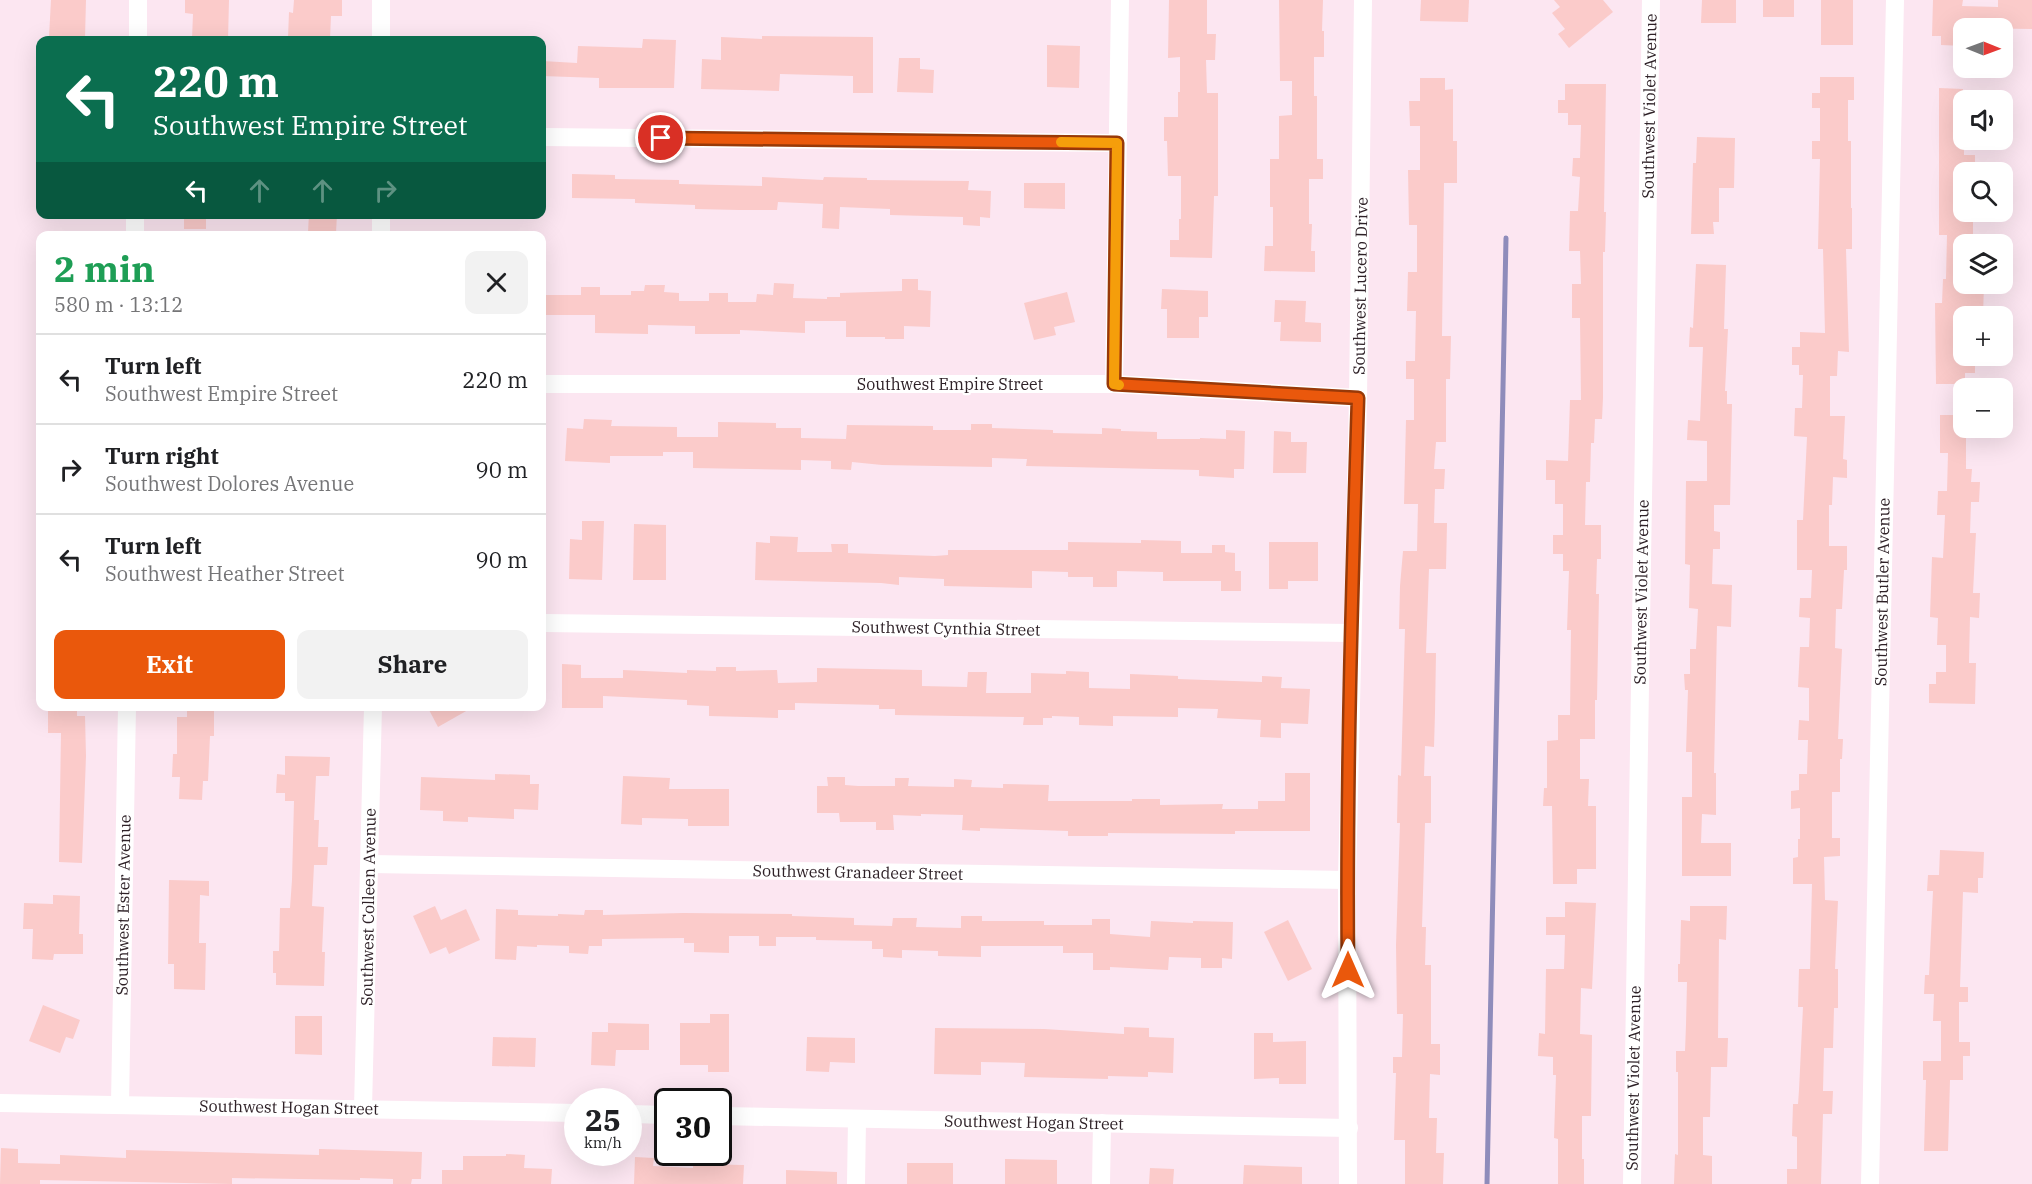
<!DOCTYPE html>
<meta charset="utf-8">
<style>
body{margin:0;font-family:"IBM Plex Serif",serif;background:#f2f2f2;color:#202124;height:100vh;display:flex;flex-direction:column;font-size:22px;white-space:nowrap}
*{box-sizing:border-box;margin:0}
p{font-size:20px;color:#757577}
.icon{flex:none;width:33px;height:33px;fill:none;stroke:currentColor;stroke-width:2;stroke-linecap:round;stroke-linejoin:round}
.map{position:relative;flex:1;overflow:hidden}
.drawer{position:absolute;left:36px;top:231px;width:510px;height:480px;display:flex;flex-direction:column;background:#fff;border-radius:12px;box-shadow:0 6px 24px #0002}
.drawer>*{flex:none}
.guide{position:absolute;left:36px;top:36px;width:510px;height:183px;border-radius:12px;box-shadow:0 6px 24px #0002;background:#0b6e4f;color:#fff;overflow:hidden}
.needle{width:39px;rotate:91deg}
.fabs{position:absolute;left:1953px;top:18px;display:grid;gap:12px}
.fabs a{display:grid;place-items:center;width:60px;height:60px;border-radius:12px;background:#fff;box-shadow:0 6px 24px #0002;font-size:30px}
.speed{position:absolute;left:564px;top:1088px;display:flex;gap:12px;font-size:30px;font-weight:700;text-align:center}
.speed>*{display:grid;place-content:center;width:78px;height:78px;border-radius:50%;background:#fff;box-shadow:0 6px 24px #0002;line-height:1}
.speed small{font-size:15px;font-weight:400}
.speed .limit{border:3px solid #111;border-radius:9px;background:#fff;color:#111}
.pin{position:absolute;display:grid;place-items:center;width:51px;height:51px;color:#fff;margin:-26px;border:3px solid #fff;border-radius:50%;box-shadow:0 2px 6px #0007}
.me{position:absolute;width:66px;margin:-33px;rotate:0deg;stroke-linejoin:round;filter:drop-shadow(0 0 4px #0008)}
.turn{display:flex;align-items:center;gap:21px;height:126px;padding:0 18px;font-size:27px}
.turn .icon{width:78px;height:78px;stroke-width:2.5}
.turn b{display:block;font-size:42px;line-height:51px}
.lanes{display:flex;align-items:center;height:57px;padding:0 18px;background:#0003;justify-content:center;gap:30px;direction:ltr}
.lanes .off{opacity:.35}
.round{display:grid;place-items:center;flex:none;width:63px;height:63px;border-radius:12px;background:#f2f2f2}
.headline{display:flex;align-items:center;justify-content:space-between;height:102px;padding:0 18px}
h1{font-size:36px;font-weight:800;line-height:45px;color:#1e9e55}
.primary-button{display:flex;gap:12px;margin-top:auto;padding:12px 18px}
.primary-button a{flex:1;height:69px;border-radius:12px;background:#ea580c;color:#fff;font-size:24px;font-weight:800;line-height:69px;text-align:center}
.primary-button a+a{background:#f2f2f2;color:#202124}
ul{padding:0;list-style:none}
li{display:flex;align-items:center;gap:18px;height:90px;padding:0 18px;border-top:2px solid #e0e0e0}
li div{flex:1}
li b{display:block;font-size:22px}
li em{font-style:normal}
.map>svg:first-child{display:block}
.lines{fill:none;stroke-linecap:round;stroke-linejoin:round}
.stream{stroke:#8f8cbb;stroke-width:5}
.building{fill:#fbcbca}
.minor{stroke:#fff;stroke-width:18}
.route-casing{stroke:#983908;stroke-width:15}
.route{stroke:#ea580c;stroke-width:10}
.slow{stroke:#f59e0b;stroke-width:10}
.labels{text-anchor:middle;stroke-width:4.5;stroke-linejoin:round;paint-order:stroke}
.street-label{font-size:16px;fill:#2e2127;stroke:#fff}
</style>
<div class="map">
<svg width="2032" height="1184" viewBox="0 0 2032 1184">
<rect width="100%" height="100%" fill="#fce6f1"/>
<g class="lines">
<path class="stream" d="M1487,1184L1506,238"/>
</g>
<g class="building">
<path d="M51,0H86L85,38L49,37Z"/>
<path d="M185,0H229L228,40L192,39L193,14L185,13Z"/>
<path d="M294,0H342V16H331L330,39L288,38L289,12L293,13Z"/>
<path d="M1169,0H1207V34H1216L1215,60H1206L1207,93H1218V196H1214L1212,258L1170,257V240H1179V219H1181V176H1168L1167,141H1164V117H1178V92H1180V57L1168,58Z"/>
<path d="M1279,0H1323L1322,31H1324V57H1314V96H1317V159H1323V179H1309V224H1312L1311,251H1315V272L1264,271L1265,246H1273V207H1270V159H1279V116L1292,115V81H1280Z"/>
<path d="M1421,0H1469L1468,22L1420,21Z"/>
<path d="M1554,0H1603L1613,12L1569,48L1558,34L1565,29L1552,13L1560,7Z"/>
<path d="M1702,0H1736V23H1701Z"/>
<rect x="1763" y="0" width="31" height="17"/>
<rect x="1821" y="0" width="32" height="45"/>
<path d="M1933,0H1963L1962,6L1998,7V0H2032V29L1964,28V46L1941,45V36H1932Z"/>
<path d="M762,36L873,37V93H853V76L780,74L779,91L701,89L702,59L721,60V37L762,39Z"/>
<path d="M643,39L676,40L674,88H599V78L542,76V61L577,63L578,46L642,48Z"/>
<path d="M1047,45L1080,46L1079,88L1047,87Z"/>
<path d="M899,58H920V69L934,70L933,93L897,92Z"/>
<path d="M1820,77H1854V100H1848V141H1851V208H1852V249H1846L1849,352L1838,351L1837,376H1830V416H1845L1843,459L1847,460V478L1833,477L1832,505H1829V546H1847V570H1844L1842,609H1836L1835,648L1842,649L1838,739H1843L1842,759H1840V792H1832V838H1840V856L1824,857L1825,900L1838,901L1835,969H1838V1008H1834L1833,1048H1824L1823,1091H1833L1832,1114H1823L1821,1184H1787V1169H1797V1137L1792,1136L1793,1104H1798L1799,1090L1803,1007H1798L1799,969H1810L1812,884H1793V858L1798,857V839H1800V808L1791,809V791L1799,790V774H1807L1808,740H1798L1799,720L1809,721V688L1798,687L1800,647H1809L1810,618L1799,617L1800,598H1811L1812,570H1797V520H1803L1807,437L1794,436L1795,408H1802L1803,375H1799V365H1792V347H1800V332L1825,333L1823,249H1818L1820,159H1812V141H1820V108H1812V93H1820Z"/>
<path d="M1420,78H1445V90L1453,89V141H1457V183H1444L1442,336H1451L1450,379H1446V442H1436L1434,469H1445L1444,489H1435L1434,523H1447L1446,569H1429L1426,653H1436L1435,713L1434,747L1425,746L1424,776H1431V823H1425L1422,927H1426L1425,965H1431V1044H1440V1075L1430,1074L1429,1118H1437L1436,1153H1444L1443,1184H1405V1140H1394L1396,1073H1393V1057H1402L1403,1014H1397L1396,945L1400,823H1397L1398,775L1401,776L1405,629H1399L1400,586L1403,551H1417L1418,504H1404L1406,420H1414V379H1406V361H1415L1416,311H1407L1408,272H1417V225H1409L1408,170H1420V126H1410L1409,101H1420Z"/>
<path d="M1565,84H1606L1604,212H1606L1605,252H1603V398L1602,419H1595L1594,443H1591L1590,482H1586L1585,525H1601V559H1597L1596,594H1599L1597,700H1595V739H1580V779H1589L1588,806H1596V869H1577V884H1553L1552,806H1543L1544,788H1547V741L1558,740V715H1570L1571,630H1567L1569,571H1563V554H1553V535H1563V504H1555V480H1546V460L1568,461L1570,400H1581L1580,318H1572V284H1581L1580,251H1569L1570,211H1578L1580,177L1572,176L1573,158H1580L1581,125H1568V113H1558V100H1565Z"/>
<path d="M1939,88L1963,89L1964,155H1975V172H1964V218H1973V244H1964V284H1984L1983,316H1964V356L1975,357V373H1965V384H1936L1935,303H1942L1943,279H1946L1947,235H1939Z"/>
<path d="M1697,137L1735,138L1734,188H1719V222H1713L1714,234H1691L1693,163H1696Z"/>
<path d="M572,174L615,175V179L679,180V184L762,186V177L823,180L824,177L867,178V180L969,181L968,190L991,191L990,218L980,217V226L963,225V217L890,215V209L840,207L839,229L822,228L823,204L778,202L777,210H739L695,209V205L635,203V199L572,198Z"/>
<path d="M1024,183H1065V209L1024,208Z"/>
<rect x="184" y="214" width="22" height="15"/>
<path d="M309,214H337L336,233L308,232Z"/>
<path d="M1696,264L1726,265L1724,329H1728L1725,391H1727V404H1732L1730,505H1714V531L1720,532V549H1713L1712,584L1732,585L1731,627L1717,626L1714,773H1716V815L1702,814L1701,843H1731V876H1682V797H1692V752H1686L1688,690H1685L1684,674H1690V649H1696L1698,609L1689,608L1690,565L1685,564L1686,481H1707V441L1687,440L1688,420L1700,421L1703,347H1689L1690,327L1693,328Z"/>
<path d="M902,279H918V290L931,291L930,327L904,326V339H885V337H846V321H805V333L740,330V334H695V326L648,325V334L595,333V315H542V295H581V287H600V295H631V291H644L645,285H665L664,292L679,293V301H709V293H728V302H756L757,294L773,295L774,283L794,284L793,298L827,299V297H840V293L902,291Z"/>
<path d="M1162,289L1208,291V317H1199V338H1167V309H1161Z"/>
<path d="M1067,292L1075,322L1054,327L1056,335L1034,340L1024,303Z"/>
<path d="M1275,300L1306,301L1305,322L1321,323V342L1280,341L1281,322H1274Z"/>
<path d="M1940,415H1964V428H1966V469H1972L1971,482H1980L1979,502H1971L1970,533H1976L1973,593H1980L1979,618L1970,617L1969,663H1976L1975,704L1929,703V684H1936V672H1946V645H1937L1938,618L1930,617L1932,557L1943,558L1945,515H1937L1938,491H1947L1948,453H1940Z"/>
<path d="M584,419L612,420L611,426L677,427V437H718V422L776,423V428H801V438L846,439L847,425L933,426V430H971V424H992V428L1053,430V433L1102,434V428L1121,429V431L1157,432V439H1200V438L1226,439V430L1245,431L1244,469H1234V478L1199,476V470L1026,466L1027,459L992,458V467L882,465L852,462L851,470L831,469V461L801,460V470L693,468V452H663V456H610V463L565,461L567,428L583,429Z"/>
<path d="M1274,431L1291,432V442H1307L1306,473H1273Z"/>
<path d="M582,521H604L602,580L569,579L570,539L582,540Z"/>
<path d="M634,524L666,525V580H633Z"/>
<path d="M770,536L798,537L797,552H832L831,544H848V553L935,556L948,555V550H1068V542L1141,543V540L1181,541V553H1212V545H1225V552L1235,553V571H1241V591H1221V581H1163V572L1117,571V587H1093V577H1068V572L1032,571V588L944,586V579L899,577V585L881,583L755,580L756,542L770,543Z"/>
<path d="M1269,542H1318V581H1288V589H1269Z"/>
<path d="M562,664L581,665V678H623V670L687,673V670L716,671V667H736V671L777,670L778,683L817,682V668L922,670V686L967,687L968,672H987L986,693H1031V673L1066,674V671L1089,672V688L1130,689V674L1178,676V679L1262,682V676L1282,677L1281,688L1310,689L1308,724L1281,723V738L1260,737L1261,720L1217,718L1218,709L1178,708V717L1113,716V726L1079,725V717L1052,716V718H1043V725H1023L1024,717L895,715V709H879V705L795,703V710H778V718L709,716V706L687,705V700L603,696V708H562Z"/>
<path d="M48,706H77V716H85L86,756L82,863L59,862L61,733H48Z"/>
<path d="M187,706H214V736H210L208,781H203L202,800L179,799L180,777H172L173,754H177V717H187Z"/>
<path d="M427,706H475L438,727Z"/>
<path d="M285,756L330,757L329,776H316L314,820H319L318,847H328L327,865H314L312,906L324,907L322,952H325L324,986L276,985V973H273V951H279L280,908H290L292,880L294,801H285V793H276L277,774L285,775Z"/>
<path d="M1285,773H1310V831H1235V834L1108,833V836H1068V831L980,828V831L962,830L963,815L921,814V816L893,815L894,830H876V822H840L839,813H817V786H828L827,777H845V785L858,786H895V778H909L908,786L954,787V779L972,780L971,787L1003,788V784L1049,785L1048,801H1132V799H1160V805L1223,804L1222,809H1258V801H1285Z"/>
<path d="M495,774L530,775V784H539L538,810L514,809V819L468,817V822L443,821V811L420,810L421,777L495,780Z"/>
<path d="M623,776L670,778L669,789H729V826H688V819L642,818V825L621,824Z"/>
<path d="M1940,850L1984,852L1983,878H1978V893L1963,892L1960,987H1968V1002H1959V1042H1970V1056H1963V1080H1950L1948,1151H1924L1926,1080H1923V1061H1941V1021H1933L1934,994H1924L1925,975H1929L1933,891H1927L1928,875H1939Z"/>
<path d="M169,880L209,881V896L200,895L199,943H206L205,990L174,989V964H168Z"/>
<path d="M53,895L80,896L79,934H83V954H54L53,960L32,959L33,929H23L24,903L53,904Z"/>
<path d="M1565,902L1596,903L1592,989L1581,988L1580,1034L1592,1035L1591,1116H1582V1159H1584V1184H1558V1139L1554,1138L1556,1075H1553V1057L1538,1056L1539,1033L1545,1034L1546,969H1564L1565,935H1546V917H1565Z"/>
<path d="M435,906L441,920L466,909L480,940L449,954L446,947L430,954L413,916Z"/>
<path d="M1690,906H1727L1726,940L1719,939L1718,1038H1728L1727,1067H1711L1710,1117H1703V1155L1712,1156V1184H1674L1675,1154L1678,1155V1072H1676V1051H1685L1686,1025L1687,982H1678V964H1680L1681,920L1690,921Z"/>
<path d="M496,909L518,910V915L558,916V914L584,915L585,910H603V915L683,913L792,914V916L854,918V925L892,926L893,918H917L916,927L961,928V916H982V921H1044V925H1092V919H1110V934L1150,937L1151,921L1193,923V921L1233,922L1232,959L1222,958V968H1201V958L1169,957L1168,970L1110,967V970H1093V953H1063V946H981V957L938,956V951L902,950V958L883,957V949H872V941L816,940V937H776V946H759V936H729V953L694,952V943H684V938L602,939V946H589L588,954L569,953V946L537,945V947L517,946L516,960L495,959Z"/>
<path d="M1288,920L1312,969L1288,981L1264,932Z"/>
<path d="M43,1005L80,1020L73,1039L66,1037L60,1053L29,1041Z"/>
<path d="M710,1014H729V1072H708V1065H680V1023H710Z"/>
<path d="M295,1016H322V1055L295,1054Z"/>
<path d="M608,1023L649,1024V1050H616L615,1066L591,1065L592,1032H608Z"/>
<path d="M1124,1027L1149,1028V1037L1174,1038L1173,1073L1148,1072V1077L1108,1076V1079L1024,1077L1025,1063L981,1062V1075L934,1074L935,1028L1044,1029L1124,1034Z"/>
<path d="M1254,1033H1273V1042L1306,1041V1084H1279V1078L1254,1079Z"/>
<path d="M493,1037L536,1038L535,1067L492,1066Z"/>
<path d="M807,1037L855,1038V1063L830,1062L829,1072L806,1071Z"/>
<path d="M1,1148L18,1149V1163L60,1164V1155L126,1158V1150L319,1155V1149L422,1152L421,1179H412L411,1184H393V1179L360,1178V1180L232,1178V1184L40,1180V1184H0Z"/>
<path d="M506,1154L525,1155L524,1168L552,1169L551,1184H442V1170H463V1156H506Z"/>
<path d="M635,1157L654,1158L653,1166L693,1168V1164L744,1165L743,1184H634Z"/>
<path d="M1005,1159L1057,1160V1184H1005Z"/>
<rect x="907" y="1163" width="46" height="21"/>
<path d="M1244,1165L1302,1167V1184H1243Z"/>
<path d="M1150,1168L1174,1169L1173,1184H1149Z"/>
<path d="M786,1170L837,1172V1184H786Z"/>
</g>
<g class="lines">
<g class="minor">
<path d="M138,40V0"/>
<path d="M381,40V0"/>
<path d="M542,137L1117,143"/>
<path d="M135,236V214"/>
<path d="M381,236V214"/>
<path d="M542,384H1114L1358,398"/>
<path d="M1114,384L1120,0"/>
<path d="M542,623L1351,633"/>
<path d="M370,864L1347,880"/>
<path d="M0,1103L578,1113"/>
<path d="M120,1104L127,706"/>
<path d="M363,1108L373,706"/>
<path d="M628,1114L668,1115"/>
<path d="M718,1116L1349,1128"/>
<path d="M856,1184L857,1120"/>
<path d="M1101,1184L1102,1123"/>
<path d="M1348,1184L1347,880L1358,398L1363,0"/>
<path d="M1632,1184L1651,0"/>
<path d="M1870,1184L1895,0"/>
</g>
</g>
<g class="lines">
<g class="route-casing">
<path id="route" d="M661,138L1117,143L1114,384L1358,398C1352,589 1346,779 1348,970"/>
</g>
<use href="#route" class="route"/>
<path class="slow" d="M1061,142L1117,143L1114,384L1119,385"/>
</g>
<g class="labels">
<g class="street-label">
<text transform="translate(1649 106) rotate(-89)" y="6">Southwest Violet Avenue</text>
<text transform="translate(1360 286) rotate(-89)" y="6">Southwest Lucero Drive</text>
<text x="950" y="390">Southwest Empire Street</text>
<text transform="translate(1641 592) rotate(-89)" y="6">Southwest Violet Avenue</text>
<text transform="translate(1882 592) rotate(-89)" y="6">Southwest Butler Avenue</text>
<text transform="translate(946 628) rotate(1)" y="6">Southwest Cynthia Street</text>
<text transform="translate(858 872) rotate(1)" y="6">Southwest Granadeer Street</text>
<text transform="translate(123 905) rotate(-89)" y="6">Southwest Ester Avenue</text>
<text transform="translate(368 907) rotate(-89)" y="6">Southwest Colleen Avenue</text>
<text transform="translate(1633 1078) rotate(-89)" y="6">Southwest Violet Avenue</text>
<text transform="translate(289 1107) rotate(1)" y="6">Southwest Hogan Street</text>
<text transform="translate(1034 1122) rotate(1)" y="6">Southwest Hogan Street</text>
</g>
</g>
</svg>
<div class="fabs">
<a><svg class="needle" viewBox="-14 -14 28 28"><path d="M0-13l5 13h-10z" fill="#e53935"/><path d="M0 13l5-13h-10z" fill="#757577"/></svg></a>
<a><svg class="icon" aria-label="sound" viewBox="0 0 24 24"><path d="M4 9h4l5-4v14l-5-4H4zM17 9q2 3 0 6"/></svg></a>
<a><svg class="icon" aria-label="search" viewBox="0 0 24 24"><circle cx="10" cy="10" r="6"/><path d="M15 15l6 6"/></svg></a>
<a><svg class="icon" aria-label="layers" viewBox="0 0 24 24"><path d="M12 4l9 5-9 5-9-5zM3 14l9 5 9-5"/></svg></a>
<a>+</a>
<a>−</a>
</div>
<div class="speed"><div>25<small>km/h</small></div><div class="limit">30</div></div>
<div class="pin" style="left:661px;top:138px;background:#d93025"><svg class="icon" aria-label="arrive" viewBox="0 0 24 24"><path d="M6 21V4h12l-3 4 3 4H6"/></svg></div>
<svg class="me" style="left:1348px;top:970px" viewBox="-20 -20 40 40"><path d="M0-17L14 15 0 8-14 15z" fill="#ea580c" stroke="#fff" stroke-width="4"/></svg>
<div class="guide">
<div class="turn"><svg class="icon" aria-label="left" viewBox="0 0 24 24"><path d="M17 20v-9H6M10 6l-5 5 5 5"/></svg><div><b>220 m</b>Southwest Empire Street</div></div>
<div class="lanes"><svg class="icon" aria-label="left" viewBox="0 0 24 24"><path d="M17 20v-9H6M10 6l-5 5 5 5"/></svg><svg class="icon off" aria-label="ahead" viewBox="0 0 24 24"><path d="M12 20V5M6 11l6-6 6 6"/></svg><svg class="icon off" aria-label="ahead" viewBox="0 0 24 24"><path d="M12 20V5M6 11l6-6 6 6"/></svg><svg class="icon off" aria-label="right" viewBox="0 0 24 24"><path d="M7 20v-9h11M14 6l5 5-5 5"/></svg></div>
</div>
<section class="drawer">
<div class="headline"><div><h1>2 min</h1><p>580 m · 13:12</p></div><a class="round"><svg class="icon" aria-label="close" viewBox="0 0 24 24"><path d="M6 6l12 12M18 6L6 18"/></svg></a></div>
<ul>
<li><svg class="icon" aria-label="left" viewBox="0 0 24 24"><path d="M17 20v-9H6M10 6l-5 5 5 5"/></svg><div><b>Turn left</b><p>Southwest Empire Street</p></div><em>220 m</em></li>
<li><svg class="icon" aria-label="right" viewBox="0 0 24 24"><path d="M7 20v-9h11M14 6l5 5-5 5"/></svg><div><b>Turn right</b><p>Southwest Dolores Avenue</p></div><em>90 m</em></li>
<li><svg class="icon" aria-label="left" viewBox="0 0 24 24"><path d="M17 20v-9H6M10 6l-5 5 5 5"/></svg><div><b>Turn left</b><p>Southwest Heather Street</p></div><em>90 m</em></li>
</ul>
<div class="primary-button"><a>Exit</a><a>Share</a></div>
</section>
</div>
